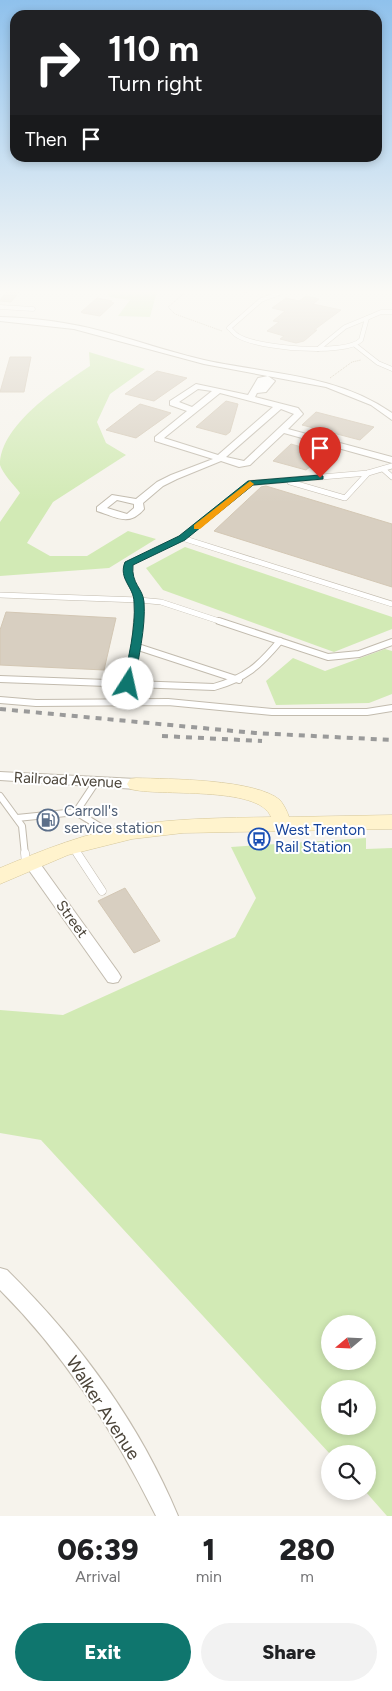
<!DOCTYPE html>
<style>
body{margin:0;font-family:Figtree,sans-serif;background:#f2f2f2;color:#202124;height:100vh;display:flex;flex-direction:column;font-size:19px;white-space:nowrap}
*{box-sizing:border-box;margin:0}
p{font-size:16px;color:#757577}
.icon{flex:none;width:28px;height:28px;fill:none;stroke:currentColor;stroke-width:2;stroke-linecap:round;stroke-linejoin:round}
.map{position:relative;height:1516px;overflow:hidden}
.side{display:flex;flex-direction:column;background:#fff;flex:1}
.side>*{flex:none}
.hud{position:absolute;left:10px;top:10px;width:372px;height:152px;border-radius:15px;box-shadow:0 2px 8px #0003;background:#202124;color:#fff;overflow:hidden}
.needle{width:32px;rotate:251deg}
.fabs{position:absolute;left:321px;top:1315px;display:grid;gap:10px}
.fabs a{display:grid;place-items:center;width:55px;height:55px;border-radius:50%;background:#fff;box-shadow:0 2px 8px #0003;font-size:25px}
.pin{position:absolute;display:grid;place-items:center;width:42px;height:42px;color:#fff;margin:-51px -21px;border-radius:50% 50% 50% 0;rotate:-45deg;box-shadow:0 0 5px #0007}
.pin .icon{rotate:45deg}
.me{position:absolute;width:55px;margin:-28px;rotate:10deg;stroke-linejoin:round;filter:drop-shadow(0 0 4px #0008)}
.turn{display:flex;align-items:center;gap:18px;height:105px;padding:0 15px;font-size:22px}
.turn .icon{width:65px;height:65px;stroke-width:2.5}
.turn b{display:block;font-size:35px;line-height:42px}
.then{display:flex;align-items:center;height:48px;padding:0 15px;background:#0003;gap:10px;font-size:19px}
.eta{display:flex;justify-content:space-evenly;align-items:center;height:85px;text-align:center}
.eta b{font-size:30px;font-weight:800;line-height:35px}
.primary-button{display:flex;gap:10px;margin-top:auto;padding:10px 15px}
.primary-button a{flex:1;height:58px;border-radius:30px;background:#0f766e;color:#fff;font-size:20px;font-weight:800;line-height:58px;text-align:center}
.primary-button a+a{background:#f2f2f2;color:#202124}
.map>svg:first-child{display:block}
.green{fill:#d2eab5;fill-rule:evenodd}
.building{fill:#d8cfc1;stroke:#d3c7b4}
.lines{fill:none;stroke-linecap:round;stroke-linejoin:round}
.service-far3-casing{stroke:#c2bbae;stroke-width:5}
.service-far2-casing{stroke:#c2bbae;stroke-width:6}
.service-far1-casing{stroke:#c2bbae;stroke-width:8}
.service-casing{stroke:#c2bbae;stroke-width:9}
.minor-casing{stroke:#c2bbae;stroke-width:2}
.secondary-casing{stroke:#d6c79b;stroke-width:1}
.path{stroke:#c4b79f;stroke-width:1;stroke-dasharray:1 1;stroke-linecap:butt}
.service-far3{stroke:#fff;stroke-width:4}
.service-far2{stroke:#fff;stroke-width:5}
.service-far1{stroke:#fff;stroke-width:6}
.service{stroke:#fff;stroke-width:8}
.minor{fill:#fff;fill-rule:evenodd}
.secondary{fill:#fff3cd;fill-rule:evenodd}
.rail{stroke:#9a9a9a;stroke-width:4;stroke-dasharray:6 6;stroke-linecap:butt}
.route{fill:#0f766e;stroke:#0a4d48}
.slow{fill:#f59e0b}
.labels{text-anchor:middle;stroke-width:4;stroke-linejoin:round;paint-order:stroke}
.street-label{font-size:15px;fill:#4b4439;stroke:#fff}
.service-label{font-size:15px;fill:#4e5e75;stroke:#fff;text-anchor:start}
.transit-label{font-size:15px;fill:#164399;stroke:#fff;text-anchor:start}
.near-street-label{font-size:18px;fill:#4b4439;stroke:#fff}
</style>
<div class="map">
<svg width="392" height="1516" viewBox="0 0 392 1516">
<rect width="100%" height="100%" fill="#f6f3ec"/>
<g class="green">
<path d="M108,291H157L150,317L118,316L130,300L109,297Z"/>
<path d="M89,352L145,369L110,394L97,422L106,443L126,455L53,502L27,543L50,556H87L128,531L156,539L109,568L0,576V522L20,493C14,485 3,474 0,465C0,424 62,385 90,366Z"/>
<path d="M185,547L392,617V629L334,652L163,590L146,568Z"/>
<path d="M385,649L392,651V694L369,703L276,705L266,681L293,658L325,671Z"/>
<path d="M366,838V849L392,848V1516H387L365,1491H368V1454H330L41,1140L0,1133V1010L63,1015L235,937L256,898L231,847ZM330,1324H368V1361H330ZM330,1389H368V1426H330Z"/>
</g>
<g class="building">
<path d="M6,291H20L11,302L0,301Z"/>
<path d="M306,296L319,299L313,304L341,310L314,330H317L304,341L296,343L280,339L284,336L267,331L279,322L273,321L285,311L272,308L286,298L299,301Z"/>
<path d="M97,298L112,301L110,302L114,303L100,316L83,313L81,312Z"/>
<path d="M10,357H31L24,392H0Z"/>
<path d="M157,371L187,378L154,401L125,394Z"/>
<path d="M226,401L238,404L230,432L226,435L196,427Z"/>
<path d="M140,404L171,413L136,438L106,430Z"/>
<path d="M316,412L374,427L360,440L302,425Z"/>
<path d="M291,444L326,454L306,470L273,461Z"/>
<path d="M266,486L392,524V587L214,531L261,487Z"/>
<path d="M6,612L116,618L104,670L0,665V630Z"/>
<path d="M125,888L160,941L134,953L98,901Z"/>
</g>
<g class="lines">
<g class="service-far3-casing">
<g id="service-far3">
<path d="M285,291L261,300L229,328C232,330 234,334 238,336C257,348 345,356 361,340L367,318L381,312H392"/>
<path d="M319,291H330"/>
<path d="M0,307L33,309"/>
<path d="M355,345L378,363L392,369"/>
<path d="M318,349L345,327L367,318"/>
</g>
</g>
<g class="service-far2-casing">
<g id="service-far2">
<path d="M392,466L368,473L251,483L182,538L392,604"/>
<path d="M383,469L392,477"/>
<path d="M290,482L345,498L368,473"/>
<path d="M0,595L139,600L127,576L128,564L182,538"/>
<path d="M137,622L139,600L161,602L222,622"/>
</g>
</g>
<g class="service-far1-casing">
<g id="service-far1">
<path d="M137,621L135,646L239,680"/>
<path d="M219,621L328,657L359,654L392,642"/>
<path d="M0,679L214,687C246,678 259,666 280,641"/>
<path d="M128,684L135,646"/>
<path d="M0,700L36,703L168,702L272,712H367L392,708"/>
<path d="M96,782L76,812L112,834"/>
<path d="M0,796L22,826L25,855"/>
<path d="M17,818L76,812"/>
<path d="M73,847L78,855"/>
</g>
</g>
<g class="service-casing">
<g id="service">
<path d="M25,853L26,864"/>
<path d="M77,853L102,891"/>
</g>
</g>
<g class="minor-casing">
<g id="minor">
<path d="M0,317C34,318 68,322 101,331C136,340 169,352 204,360C268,374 337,374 392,413V420L371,405L326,387L204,364L74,329L0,321Z"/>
<path d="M268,376L275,381L266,392L257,393L255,397L298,408L303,414L288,429L392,457V463L284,433L250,465L239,467L221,461L177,479L163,486L143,503L144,509C129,527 116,517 97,511V507L112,495L136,499L157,482L171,475L213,459L155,441V437L187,411L170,405V401L196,384L248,395L258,378ZM198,389L212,391L192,407L179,402ZM220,393L273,407L218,455L164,438ZM281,409L294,414L244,461L226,457ZM117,500L134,504V508L127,514L107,508Z"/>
<path d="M0,772L136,779L142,784L136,789L0,780Z"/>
<path d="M31,857L36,858L118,972L121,977L118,982L113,983L108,982L26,866L24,862L26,858Z"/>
<path d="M0,1268L7,1270C78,1340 140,1424 178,1516H156C115,1433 66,1356 0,1290Z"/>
</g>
</g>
<g class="secondary-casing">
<path id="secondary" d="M136,778C169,779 255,779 280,800C284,805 287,811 289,817L392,815V829L183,833L132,839L68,855L0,884V868C43,850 87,832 134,825C179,818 225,818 271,817C259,785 158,797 130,789L127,784L130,779Z"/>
</g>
<g class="path">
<path d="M187,291L168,307L175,314L222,331"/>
<path d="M238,291L254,294"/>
<path d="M330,378L352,362L361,360"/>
</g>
<use href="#service-far3" class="service-far3"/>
<use href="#service-far2" class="service-far2"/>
<use href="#service-far1" class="service-far1"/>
<use href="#service" class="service"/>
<use href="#minor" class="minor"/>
<use href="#secondary" class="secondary"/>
<g class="rail">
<path d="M0,709L255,733L392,740"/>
<path d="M162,736L262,741"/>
</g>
</g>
<linearGradient id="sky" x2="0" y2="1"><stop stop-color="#8fc1ec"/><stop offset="0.58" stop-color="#fbfaf6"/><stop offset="1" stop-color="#fbfaf6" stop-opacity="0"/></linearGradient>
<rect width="392" height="503" fill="url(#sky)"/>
<path class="route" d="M320,475L323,476V479L253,485L185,540L133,565C131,584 143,588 144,602C146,627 138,660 134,684L128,688L125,687L123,684C128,658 136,629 134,602C134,587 118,579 125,562L179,536L248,481Z"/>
<path class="slow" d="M250,481L254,484L253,485L200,529H194V525Z"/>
<defs>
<g id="fuel-ring" transform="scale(1.125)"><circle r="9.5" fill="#fff" stroke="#5c6f8a" stroke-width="1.5"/><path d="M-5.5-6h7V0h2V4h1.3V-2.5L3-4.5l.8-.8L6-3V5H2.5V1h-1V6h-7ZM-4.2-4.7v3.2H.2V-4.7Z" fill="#5c6f8a"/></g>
<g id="bus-ring" transform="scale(1.125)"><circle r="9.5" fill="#fff" stroke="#1a4fb4" stroke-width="1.5"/><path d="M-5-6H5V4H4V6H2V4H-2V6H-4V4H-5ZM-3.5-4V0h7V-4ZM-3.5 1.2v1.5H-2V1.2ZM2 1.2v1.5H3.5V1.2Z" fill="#1a4fb4"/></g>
</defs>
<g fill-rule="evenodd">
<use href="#fuel-ring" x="48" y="820"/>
<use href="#bus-ring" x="259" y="839"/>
</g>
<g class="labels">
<g class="street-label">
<text transform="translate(68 780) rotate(3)" y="5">Railroad Avenue</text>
<text transform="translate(72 919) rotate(54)" y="5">Street</text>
</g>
<g class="service-label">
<text x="64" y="816">Carroll's<tspan x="64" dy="17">service station</tspan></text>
</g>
<g class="transit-label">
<text x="275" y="835">West Trenton<tspan x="275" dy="17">Rail Station</tspan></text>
</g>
<g class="near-street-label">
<text transform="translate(103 1408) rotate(57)" y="6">Walker Avenue</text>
</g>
</g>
</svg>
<div class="fabs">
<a><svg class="needle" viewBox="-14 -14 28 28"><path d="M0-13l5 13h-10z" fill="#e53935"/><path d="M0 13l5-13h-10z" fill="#757577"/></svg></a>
<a><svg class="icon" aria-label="sound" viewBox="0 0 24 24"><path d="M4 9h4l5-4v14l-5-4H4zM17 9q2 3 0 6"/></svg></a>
<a><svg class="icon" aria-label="search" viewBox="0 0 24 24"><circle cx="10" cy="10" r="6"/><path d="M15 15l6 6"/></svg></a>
</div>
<div class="pin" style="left:320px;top:478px;background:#d93025"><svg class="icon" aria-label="arrive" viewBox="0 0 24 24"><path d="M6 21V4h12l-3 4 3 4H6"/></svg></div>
<svg class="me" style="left:128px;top:684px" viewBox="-20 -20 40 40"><circle r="19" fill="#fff"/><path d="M0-13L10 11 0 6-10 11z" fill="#0f766e"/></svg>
<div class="hud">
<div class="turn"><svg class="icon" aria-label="right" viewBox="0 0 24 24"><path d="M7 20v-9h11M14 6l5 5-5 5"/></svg><div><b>110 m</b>Turn right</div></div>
<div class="then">Then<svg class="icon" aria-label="arrive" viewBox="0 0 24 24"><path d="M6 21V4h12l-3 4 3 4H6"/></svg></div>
</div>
</div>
<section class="side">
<div class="eta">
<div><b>06:39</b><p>Arrival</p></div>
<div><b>1</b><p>min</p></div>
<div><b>280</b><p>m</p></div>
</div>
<div class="primary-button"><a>Exit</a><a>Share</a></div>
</section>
